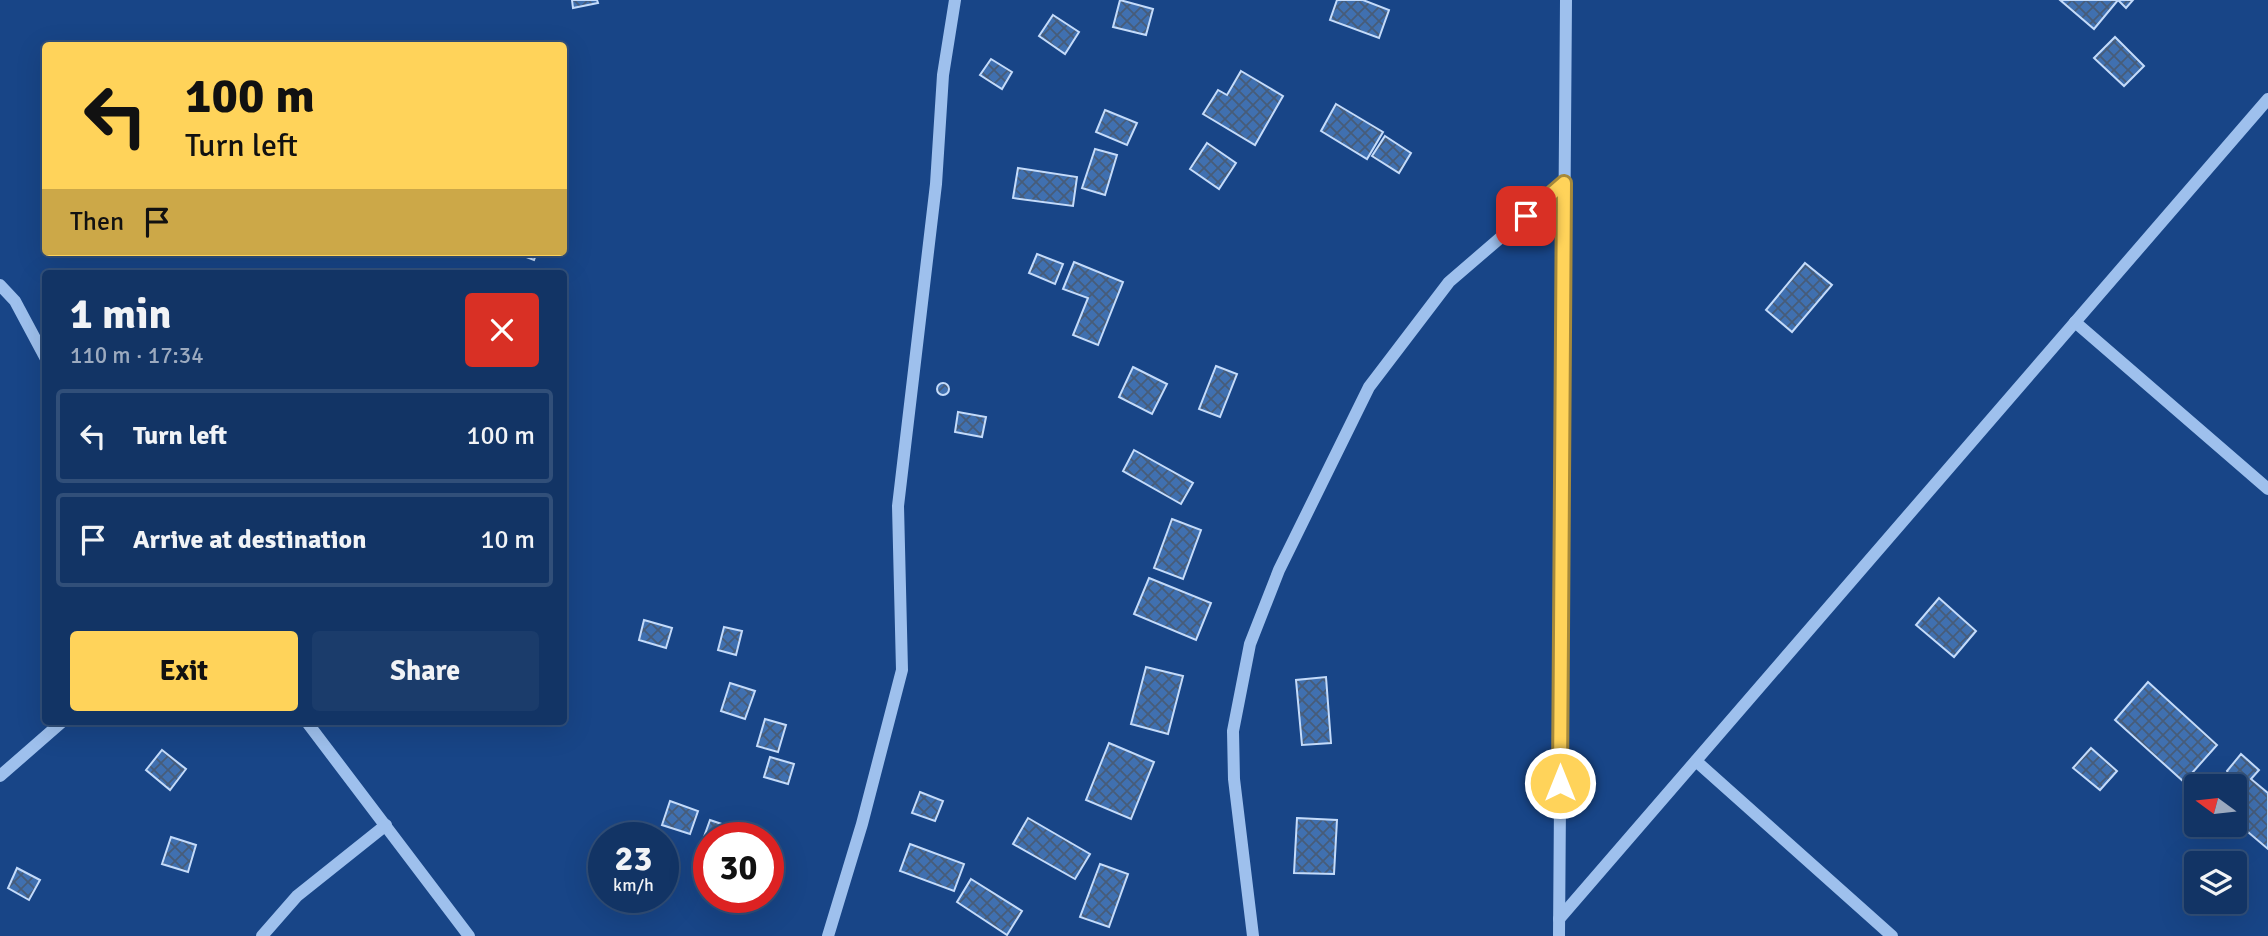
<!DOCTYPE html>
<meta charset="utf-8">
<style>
body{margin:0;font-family:Signika,sans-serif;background:#1b3c6b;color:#f1f3f6;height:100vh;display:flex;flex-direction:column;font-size:26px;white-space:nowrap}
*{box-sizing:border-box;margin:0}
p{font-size:23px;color:#9caabf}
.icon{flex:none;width:38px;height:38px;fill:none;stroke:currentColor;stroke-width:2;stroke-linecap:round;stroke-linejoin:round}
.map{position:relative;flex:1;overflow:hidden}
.drawer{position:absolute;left:42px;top:270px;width:525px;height:455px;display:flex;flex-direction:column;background:#123465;border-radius:7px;box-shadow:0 7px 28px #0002,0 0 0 2px #314f79}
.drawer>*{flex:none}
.top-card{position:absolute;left:42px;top:42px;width:525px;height:214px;border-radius:7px;box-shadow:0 7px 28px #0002,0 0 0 2px #314f79;background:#ffd35a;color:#111;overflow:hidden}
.needle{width:46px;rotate:285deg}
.buttons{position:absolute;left:2184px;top:774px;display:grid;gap:14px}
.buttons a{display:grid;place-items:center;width:63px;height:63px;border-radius:7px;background:#123465;box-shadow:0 7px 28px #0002,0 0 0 2px #314f79;font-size:35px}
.speed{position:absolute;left:588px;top:822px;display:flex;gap:14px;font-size:35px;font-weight:700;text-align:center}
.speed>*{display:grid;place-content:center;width:91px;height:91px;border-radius:50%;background:#123465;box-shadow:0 7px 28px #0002,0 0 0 2px #314f79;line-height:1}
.speed small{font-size:18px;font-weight:400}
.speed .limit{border:10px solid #d22;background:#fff;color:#111}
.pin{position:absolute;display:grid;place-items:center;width:60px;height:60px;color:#fff;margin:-30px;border-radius:14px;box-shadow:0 4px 10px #0006}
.me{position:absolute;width:77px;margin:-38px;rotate:0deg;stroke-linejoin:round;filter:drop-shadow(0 0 5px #0008)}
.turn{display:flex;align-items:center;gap:24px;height:147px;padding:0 28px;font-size:32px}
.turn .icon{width:91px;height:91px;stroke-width:2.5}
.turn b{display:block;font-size:49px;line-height:60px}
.then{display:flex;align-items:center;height:66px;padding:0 28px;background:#0003;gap:14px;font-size:26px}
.round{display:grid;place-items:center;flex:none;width:74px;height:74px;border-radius:7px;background:#1b3c6b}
.head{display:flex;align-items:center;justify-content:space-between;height:119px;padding:0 28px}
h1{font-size:42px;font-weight:700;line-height:52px}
.cta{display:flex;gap:14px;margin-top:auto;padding:14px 28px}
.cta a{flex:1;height:80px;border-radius:7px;background:#ffd35a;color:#111;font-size:28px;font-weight:700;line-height:80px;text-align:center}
.cta a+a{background:#1b3c6b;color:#f1f3f6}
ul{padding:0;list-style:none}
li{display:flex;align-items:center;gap:21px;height:94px;margin:0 14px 10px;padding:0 14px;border:4px solid #314f79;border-radius:7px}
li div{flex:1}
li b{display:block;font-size:26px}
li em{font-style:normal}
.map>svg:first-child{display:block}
.building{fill:url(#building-cross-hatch);stroke:#c4dbfa;stroke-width:2}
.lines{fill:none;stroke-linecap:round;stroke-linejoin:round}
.minor{stroke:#9ec0ed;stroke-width:12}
.route-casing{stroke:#a6893a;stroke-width:18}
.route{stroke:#ffd35a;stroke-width:12}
</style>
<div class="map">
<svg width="2268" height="936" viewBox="0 0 2268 936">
<defs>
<pattern id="building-cross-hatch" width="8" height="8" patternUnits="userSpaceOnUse" patternTransform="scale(1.75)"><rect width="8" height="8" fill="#4070b0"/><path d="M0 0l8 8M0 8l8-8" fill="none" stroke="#475c79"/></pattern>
</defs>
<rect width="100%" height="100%" fill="#184587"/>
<g class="building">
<path d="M572,0H597L598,3L573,8Z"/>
<path d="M1120,0L1153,9L1146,35L1113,27Z"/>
<path d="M1337,0H1363L1389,10L1379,38L1330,20Z"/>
<path d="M2060,0H2133L2126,8L2118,0L2094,29Z"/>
<path d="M1053,15L1079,32L1065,54L1039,36Z"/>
<path d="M2115,37L2144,66L2124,86L2094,58Z"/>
<path d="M991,59L1012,72L1002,89L980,75Z"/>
<path d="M1241,71L1283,96L1255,145L1203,114L1218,90L1227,95Z"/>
<path d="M1336,104L1383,132L1367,159L1321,131Z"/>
<path d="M1105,110L1137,123L1127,145L1096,132Z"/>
<path d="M1385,136L1411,153L1399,173L1372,156Z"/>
<path d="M1207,143L1236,163L1219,189L1190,169Z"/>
<path d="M1095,149L1117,155L1105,195L1082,188Z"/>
<path d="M1018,168L1077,177L1073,206L1013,198Z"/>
<path d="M513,252H537L534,260Z"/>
<path d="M1037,254L1063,264L1055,284L1029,273Z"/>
<path d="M1074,262L1123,282L1098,345L1073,335L1088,298L1063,289Z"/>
<path d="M1805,263L1832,285L1792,332L1766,310Z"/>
<path d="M1216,366L1237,374L1220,417L1199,409Z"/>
<path d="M1133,367L1167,384L1152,414L1119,397Z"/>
<circle cx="943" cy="389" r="6"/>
<path d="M958,412L986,417L982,437L955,432Z"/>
<path d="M1134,450L1193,483L1181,504L1123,471Z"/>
<path d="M1172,519L1201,530L1183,579L1154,568Z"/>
<path d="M1149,578L1211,603L1196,640L1134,614Z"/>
<path d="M1939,598L1976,631L1954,657L1916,625Z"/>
<path d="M644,620L672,628L666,648L639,640Z"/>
<path d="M724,627L742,631L736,655L718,650Z"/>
<path d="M1146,667L1183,676L1168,734L1131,724Z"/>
<path d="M1326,677L1331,743L1302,745L1296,680Z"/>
<path d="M2148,682L2217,745L2184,782L2115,720Z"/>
<path d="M730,683L755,691L745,719L721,711Z"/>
<path d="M765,719L786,725L778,752L757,746Z"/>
<path d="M1109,743L1154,762L1131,819L1086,800Z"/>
<path d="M2091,748L2117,771L2100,790L2073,768Z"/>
<path d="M162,750L186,769L170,790L146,770Z"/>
<path d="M2241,754L2259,770L2251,779L2268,793V849L2235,821V786H2223L2230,777L2227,771Z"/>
<path d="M770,757L794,764L788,784L764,777Z"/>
<path d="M920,792L943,801L935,821L912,813Z"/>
<path d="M670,801L698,811L690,834L662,825Z"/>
<path d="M1028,818L1090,854L1075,879L1013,844Z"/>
<path d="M1297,818L1337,820L1334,874L1294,873Z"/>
<path d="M710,820L754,835L753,838H709V850L700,848Z"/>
<path d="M171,837L196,845L188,872L162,864Z"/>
<path d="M910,844L964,864L954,891L900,871Z"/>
<path d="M1100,864L1128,874L1109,927L1080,917Z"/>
<path d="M17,868L40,880L29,900L8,888Z"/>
<path d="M971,879L1022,911L1007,935L957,902Z"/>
</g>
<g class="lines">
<g class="minor">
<path d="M0,285L15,301L46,359"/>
<path d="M2075,322L2268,489"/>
<path d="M306,721L469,936"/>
<path d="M1696,761L1892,936"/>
<path d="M0,776L63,721"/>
<path d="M1559,919L2268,99"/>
<path d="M262,936L297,896L386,825"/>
<path d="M828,936L862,824L902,670L898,506L936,184L943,75L955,0"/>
<path d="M1253,936L1234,779L1233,731L1250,644L1279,570L1369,387L1449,282L1564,183"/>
<path d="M1559,936L1566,0"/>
</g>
</g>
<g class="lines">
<g class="route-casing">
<path id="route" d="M1526,216L1564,183L1560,783"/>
</g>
<use href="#route" class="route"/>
</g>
</svg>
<div class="buttons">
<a><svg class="needle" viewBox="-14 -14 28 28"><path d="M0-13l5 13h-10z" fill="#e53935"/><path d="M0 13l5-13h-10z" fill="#9caabf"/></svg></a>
<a><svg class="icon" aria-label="layers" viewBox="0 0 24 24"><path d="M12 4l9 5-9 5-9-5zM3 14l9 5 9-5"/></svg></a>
</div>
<div class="speed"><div>23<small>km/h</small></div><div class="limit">30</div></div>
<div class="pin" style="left:1526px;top:216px;background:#d93025"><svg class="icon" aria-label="arrive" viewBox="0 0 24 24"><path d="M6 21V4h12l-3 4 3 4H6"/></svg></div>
<svg class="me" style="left:1560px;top:783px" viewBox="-20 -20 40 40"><circle r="17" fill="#ffd35a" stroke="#fff" stroke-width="3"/><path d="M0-11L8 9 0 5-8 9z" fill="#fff"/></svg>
<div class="top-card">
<div class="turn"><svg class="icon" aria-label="left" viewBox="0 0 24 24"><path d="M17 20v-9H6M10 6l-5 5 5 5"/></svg><div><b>100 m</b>Turn left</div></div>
<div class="then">Then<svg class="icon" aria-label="arrive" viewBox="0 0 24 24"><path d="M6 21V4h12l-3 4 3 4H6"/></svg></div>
</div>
<section class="drawer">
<div class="head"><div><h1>1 min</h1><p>110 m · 17:34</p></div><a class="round" style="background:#d93025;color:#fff"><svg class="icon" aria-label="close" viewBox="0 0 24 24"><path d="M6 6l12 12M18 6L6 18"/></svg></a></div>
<ul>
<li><svg class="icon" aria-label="left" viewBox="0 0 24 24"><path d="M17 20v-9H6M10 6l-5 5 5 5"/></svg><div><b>Turn left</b></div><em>100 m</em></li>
<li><svg class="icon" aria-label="arrive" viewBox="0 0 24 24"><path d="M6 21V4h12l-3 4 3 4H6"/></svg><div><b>Arrive at destination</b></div><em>10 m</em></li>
</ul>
<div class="cta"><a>Exit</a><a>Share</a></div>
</section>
</div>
